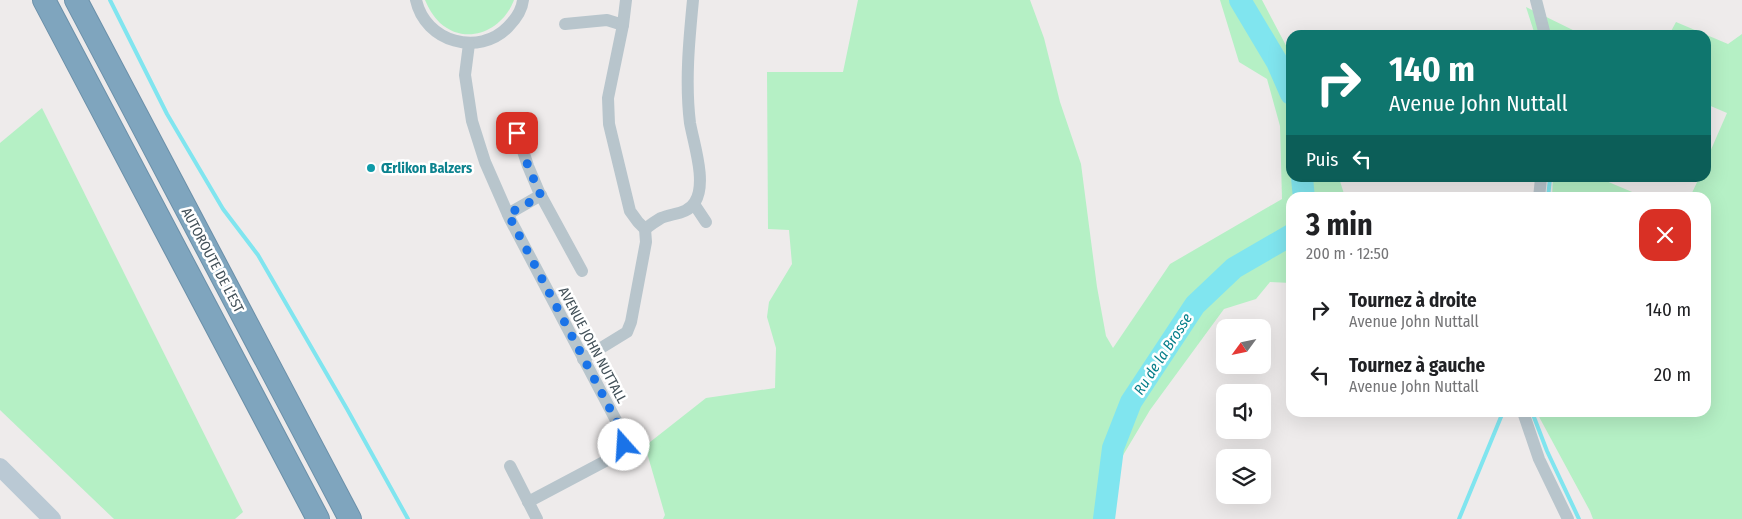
<!DOCTYPE html>
<html lang="fr">
<meta charset="utf-8">
<style>
body{margin:0;font-family:"Fira Sans Condensed",sans-serif;background:#f2f2f2;color:#202124;height:100vh;display:flex;flex-direction:column;font-size:19px;white-space:nowrap}
*{box-sizing:border-box;margin:0}
p{font-size:16px;color:#757577}
.icon{flex:none;width:28px;height:28px;fill:none;stroke:currentColor;stroke-width:2;stroke-linecap:round;stroke-linejoin:round}
.map{position:relative;flex:1;overflow:hidden}
.panel{position:absolute;left:1286px;top:192px;width:425px;height:225px;display:flex;flex-direction:column;background:#fff;border-radius:15px;box-shadow:0 5px 20px #0002}
.panel>*{flex:none}
.hud{position:absolute;left:1286px;top:30px;width:425px;height:152px;border-radius:15px;box-shadow:0 5px 20px #0002;background:#0f766e;color:#fff;overflow:hidden}
.needle{width:32px;rotate:237deg}
.fabs{position:absolute;left:1216px;top:319px;display:grid;gap:10px}
.fabs a{display:grid;place-items:center;width:55px;height:55px;border-radius:10px;background:#fff;box-shadow:0 5px 20px #0002;font-size:25px}
.pin{position:absolute;display:grid;place-items:center;width:42px;height:42px;color:#fff;margin:-21px;border-radius:10px;box-shadow:0 2px 8px #0006}
.me{position:absolute;width:55px;margin:-28px;rotate:341deg;stroke-linejoin:round;filter:drop-shadow(0 0 4px #0008)}
.turn{display:flex;align-items:center;gap:18px;height:105px;padding:0 20px;font-size:22px}
.turn .icon{width:65px;height:65px;stroke-width:2.5}
.turn b{display:block;font-size:35px;line-height:42px}
.then{display:flex;align-items:center;height:48px;padding:0 20px;background:#0003;gap:10px;font-size:19px}
.round{display:grid;place-items:center;flex:none;width:52px;height:52px;border-radius:15px;background:#f2f2f2}
.head{display:flex;align-items:center;justify-content:space-between;height:85px;padding:0 20px}
h1{font-size:30px;font-weight:700;line-height:38px}
ul{padding:0;list-style:none}
li{display:flex;align-items:center;gap:15px;height:65px;padding:0 20px}
li div{flex:1}
li b{display:block;font-size:19px}
li em{font-style:normal}
.map>svg:first-child{display:block}
.green{fill:#b5f0c5}
.lines{fill:none;stroke-linecap:round;stroke-linejoin:round}
.stream{stroke:#80e5ef;stroke-width:4}
.river{stroke:#80e5ef;stroke-width:22}
.motorway-casing{stroke:#6b90a9;stroke-width:24}
.minor{stroke:#b8c5cc;stroke-width:12}
.secondary{stroke:#bac9d4;stroke-width:18}
.motorway{stroke:#7fa5be;stroke-width:22}
.route{stroke:#1a73e8;stroke-width:9;stroke-dasharray:0 16.2}
.culture-dot{fill:#0f9aa8;stroke:#fff;stroke-width:2}
.labels{text-anchor:middle;stroke-width:5;stroke-linejoin:round;paint-order:stroke}
.culture-label{font-size:14px;font-weight:bold;fill:#0d838f;stroke:#fff;text-anchor:start}
.street-label{font-size:14px;fill:#435159;stroke:#fff}
.water-label{font-size:15px;font-style:italic;fill:#077f8b;stroke:#fff}
</style>
<div class="map">
<svg width="1742" height="519" viewBox="0 0 1742 519">
<rect width="100%" height="100%" fill="#eeebeb"/>
<g class="green">
<path d="M425,0H514C503,30 467,47 440,23C433,16 429,9 425,0Z"/>
<path d="M858,0H1030L1044,38L1060,102L1081,164L1097,287L1106,336L1113,348L1170,264L1282,199L1280,126L1267,79L1239,62L1220,0H1262L1291,55V178H1339L1345,197L1291,198V283L1270,282L1256,299L1224,309L1150,410L1122,457L1113,519H663L665,515L645,446L706,398L775,388L776,348L767,317L769,302L792,264L789,230L768,229L767,72H843Z"/>
<path d="M1526,7L1583,35H1535Z"/>
<path d="M1676,22L1728,44L1742,34V519H1593L1590,511L1537,413L1706,412V198L1690,197L1699,178H1706V161L1727,113L1706,104V35H1669Z"/>
<path d="M42,108L243,512L235,519H114L0,410V143Z"/>
<path d="M1553,178H1599L1644,197H1552Z"/>
</g>
<g class="lines">
<g class="stream">
<path d="M110,0L167,114L223,209L258,255L347,409L408,519"/>
<path d="M1548,198L1550,178"/>
<path d="M1532,412L1547,451L1579,519"/>
<path d="M1459,519L1503,412"/>
</g>
<g class="river">
<path d="M1240,0L1277,62L1291,94"/>
<path d="M1302,178L1304,198"/>
<path d="M1104,519L1113,448L1131,402L1195,305L1234,268L1291,235"/>
</g>
<g class="motorway-casing">
<g id="motorway">
<path d="M44,0L318,519"/>
<path d="M76,0L350,519"/>
</g>
</g>
<g class="minor">
<path d="M416,0C425,42 479,57 508,27C515,20 522,10 523,0"/>
<path d="M1536,0L1545,35"/>
<path d="M565,24L607,20L623,25"/>
<path d="M469,44L465,75L472,121L485,162L510,219L619,426L624,445L613,457L528,502"/>
<path d="M517,133L528,166L539,192L582,271"/>
<path d="M1539,198L1541,178"/>
<path d="M694,204L706,222"/>
<path d="M508,214L541,195"/>
<path d="M645,229C650,225 656,221 661,218C673,213 688,214 695,202C707,183 694,145 690,123C685,82 689,41 693,0"/>
<path d="M583,359L627,332L631,322L646,242L645,229L638,222L630,211L609,124L608,98L623,25L626,0"/>
<path d="M1523,412L1539,459L1568,519"/>
<path d="M510,466L537,519"/>
</g>
<path class="secondary" d="M0,467L52,519"/>
<use href="#motorway" class="motorway"/>
</g>
<g class="lines">
<path class="route" d="M517,133L528,166L541,196L508,214L619,426L624,445"/>
</g>
<circle class="culture-dot" cx="371" cy="168" r="5"/>
<g class="labels">
<g class="culture-label">
<text x="381" y="173">Œrlikon Balzers</text>
</g>
<g class="street-label">
<text transform="translate(213 260) rotate(62)" y="5">AUTOROUTE DE L’EST</text>
<text transform="translate(593 345) rotate(62)" y="5">AVENUE JOHN NUTTALL</text>
</g>
<g class="water-label">
<text transform="translate(1163 354) rotate(-57)" y="5">Ru de la Brosse</text>
</g>
</g>
</svg>
<div class="fabs">
<a><svg class="needle" viewBox="-14 -14 28 28"><path d="M0-13l5 13h-10z" fill="#e53935"/><path d="M0 13l5-13h-10z" fill="#757577"/></svg></a>
<a><svg class="icon" aria-label="sound" viewBox="0 0 24 24"><path d="M4 9h4l5-4v14l-5-4H4zM17 9q2 3 0 6"/></svg></a>
<a><svg class="icon" aria-label="layers" viewBox="0 0 24 24"><path d="M12 4l9 5-9 5-9-5zM3 14l9 5 9-5"/></svg></a>
</div>
<div class="pin" style="left:517px;top:133px;background:#d93025"><svg class="icon" aria-label="arrive" viewBox="0 0 24 24"><path d="M6 21V4h12l-3 4 3 4H6"/></svg></div>
<svg class="me" style="left:624px;top:445px" viewBox="-20 -20 40 40"><circle r="19" fill="#fff"/><path d="M0-13L10 11 0 6-10 11z" fill="#1a73e8"/></svg>
<div class="hud">
<div class="turn"><svg class="icon" aria-label="right" viewBox="0 0 24 24"><path d="M7 20v-9h11M14 6l5 5-5 5"/></svg><div><b>140 m</b>Avenue John Nuttall</div></div>
<div class="then">Puis<svg class="icon" aria-label="left" viewBox="0 0 24 24"><path d="M17 20v-9H6M10 6l-5 5 5 5"/></svg></div>
</div>
<section class="panel">
<div class="head"><div><h1>3 min</h1><p>200 m · 12:50</p></div><a class="round" style="background:#d93025;color:#fff"><svg class="icon" aria-label="close" viewBox="0 0 24 24"><path d="M6 6l12 12M18 6L6 18"/></svg></a></div>
<ul>
<li><svg class="icon" aria-label="right" viewBox="0 0 24 24"><path d="M7 20v-9h11M14 6l5 5-5 5"/></svg><div><b>Tournez à droite</b><p>Avenue John Nuttall</p></div><em>140 m</em></li>
<li><svg class="icon" aria-label="left" viewBox="0 0 24 24"><path d="M17 20v-9H6M10 6l-5 5 5 5"/></svg><div><b>Tournez à gauche</b><p>Avenue John Nuttall</p></div><em>20 m</em></li>
</ul>
</section>
</div>
